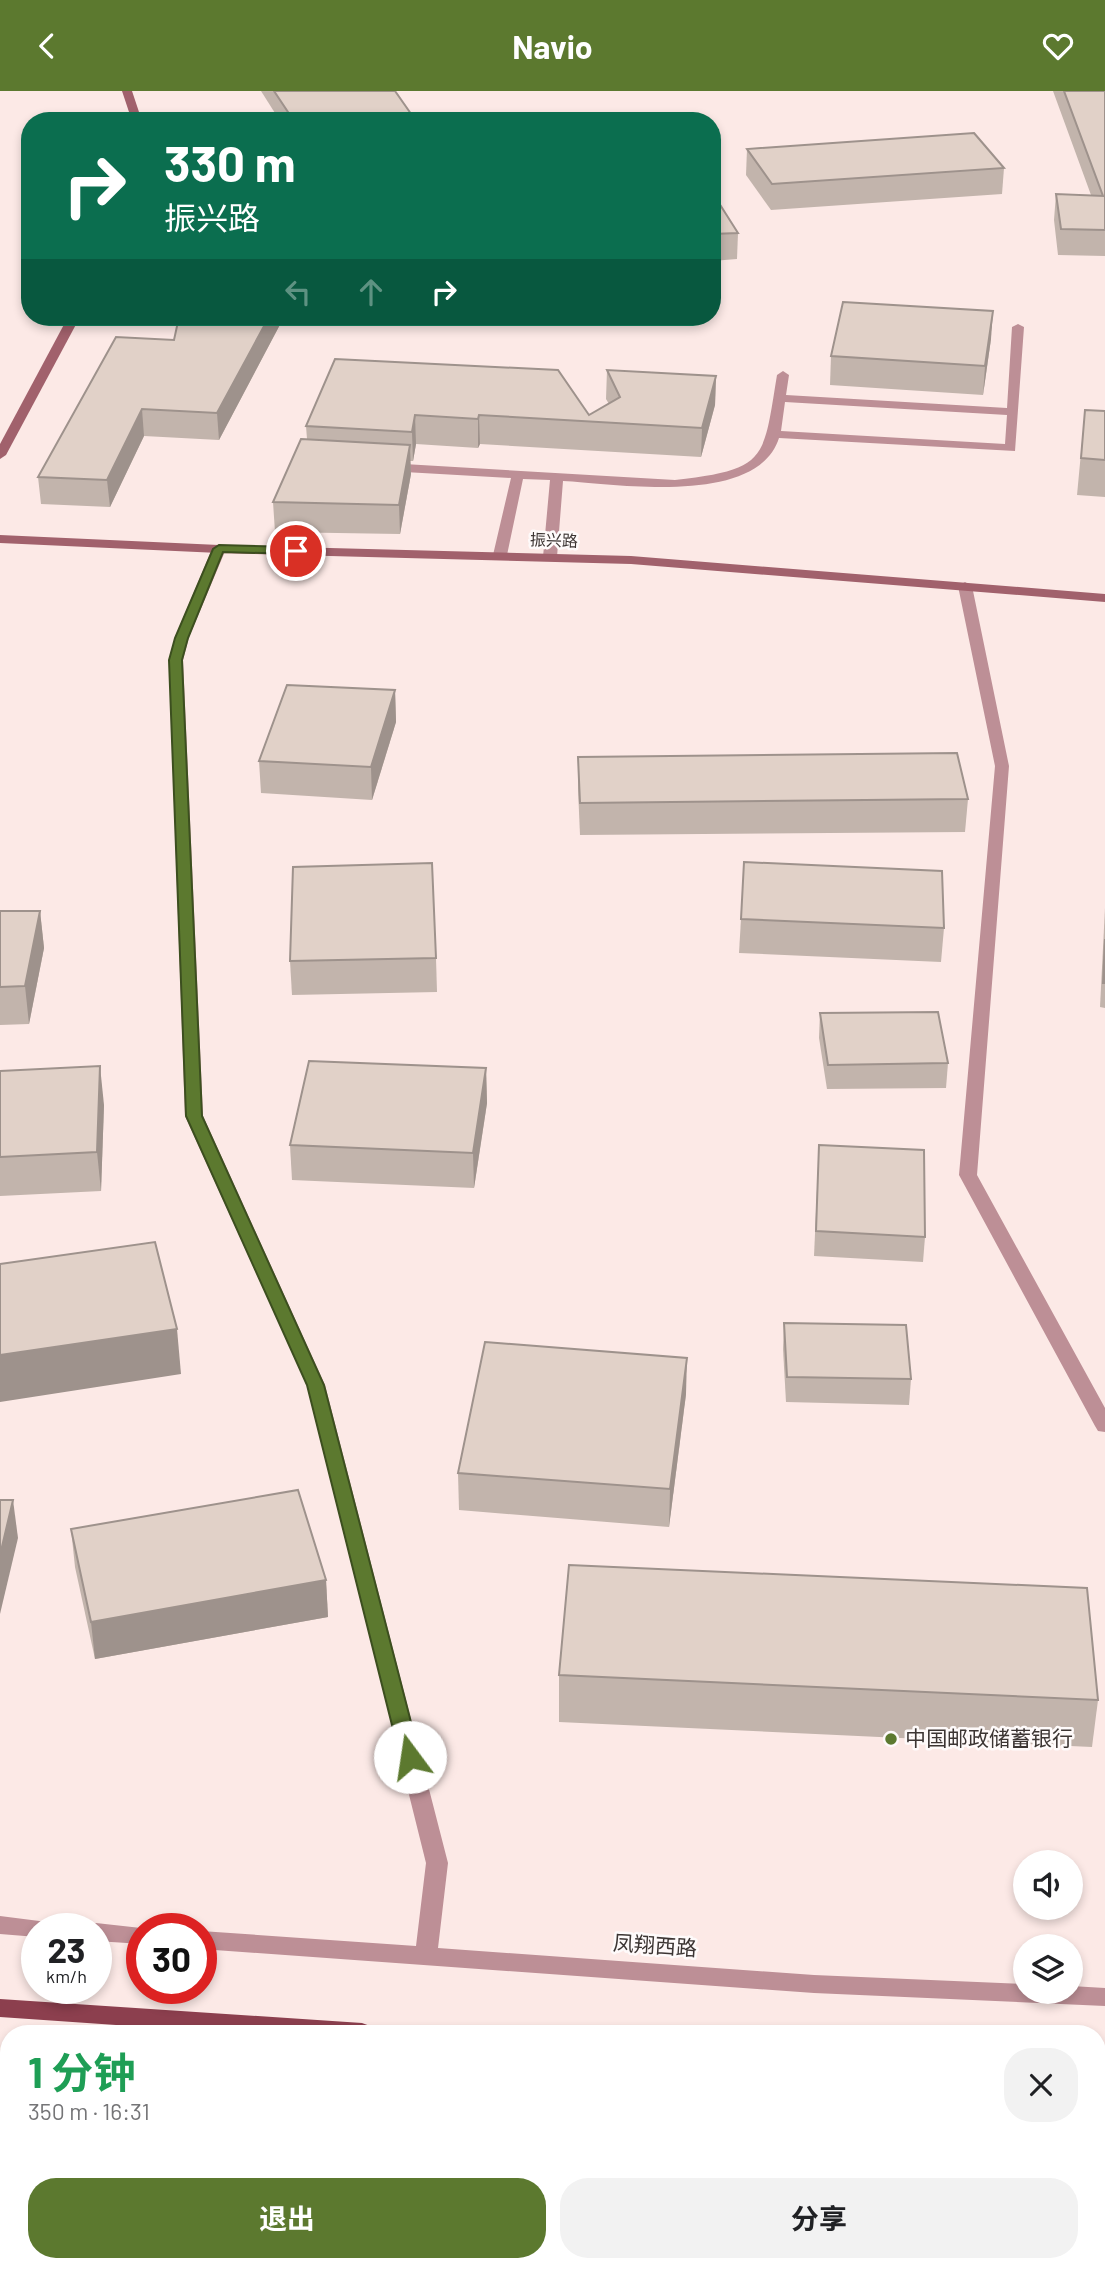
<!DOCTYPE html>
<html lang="zh">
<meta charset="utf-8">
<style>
body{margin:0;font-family:Barlow,"Noto Sans SC",sans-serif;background:#f2f2f2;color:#202124;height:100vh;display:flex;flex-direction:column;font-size:26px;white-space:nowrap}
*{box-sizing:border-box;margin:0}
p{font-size:23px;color:#757577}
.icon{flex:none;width:38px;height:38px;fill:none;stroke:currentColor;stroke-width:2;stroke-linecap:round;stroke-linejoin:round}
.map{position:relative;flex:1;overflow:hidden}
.details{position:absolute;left:0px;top:1934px;width:1106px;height:247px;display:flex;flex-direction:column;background:#fff;border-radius:28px 28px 0 0;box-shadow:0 4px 10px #0003}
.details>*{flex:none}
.banner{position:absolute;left:21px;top:21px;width:700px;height:214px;border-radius:28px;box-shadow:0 4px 10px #0003;background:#0b6e4f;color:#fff;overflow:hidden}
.tools{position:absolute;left:1013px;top:1759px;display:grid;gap:14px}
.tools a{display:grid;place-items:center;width:70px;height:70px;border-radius:50%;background:#fff;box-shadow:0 4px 10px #0003;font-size:35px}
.speed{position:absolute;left:21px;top:1822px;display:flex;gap:14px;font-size:35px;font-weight:700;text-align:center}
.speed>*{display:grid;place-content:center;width:91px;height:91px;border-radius:50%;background:#fff;box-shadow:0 4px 10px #0003;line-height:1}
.speed small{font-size:18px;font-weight:400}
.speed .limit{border:10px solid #d22;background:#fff;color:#111}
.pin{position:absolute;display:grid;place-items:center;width:60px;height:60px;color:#fff;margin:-30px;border:4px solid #fff;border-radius:50%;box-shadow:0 2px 7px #0007}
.me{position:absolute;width:77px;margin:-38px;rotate:346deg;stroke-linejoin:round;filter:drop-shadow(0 0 5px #0008)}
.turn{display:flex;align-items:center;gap:24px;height:147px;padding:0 28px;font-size:32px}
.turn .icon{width:91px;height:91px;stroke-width:2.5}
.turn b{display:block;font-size:49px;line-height:60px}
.lanes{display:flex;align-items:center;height:66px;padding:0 28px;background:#0003;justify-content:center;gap:35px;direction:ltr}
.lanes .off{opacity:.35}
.round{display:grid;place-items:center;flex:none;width:74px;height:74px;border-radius:28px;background:#f2f2f2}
.overview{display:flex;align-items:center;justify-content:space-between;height:119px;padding:0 28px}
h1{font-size:42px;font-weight:700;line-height:52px;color:#1e9e55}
.primary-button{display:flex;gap:14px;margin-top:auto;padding:14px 28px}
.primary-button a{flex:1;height:80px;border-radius:28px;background:#5c792f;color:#fff;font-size:28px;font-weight:700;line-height:80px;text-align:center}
.primary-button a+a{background:#f2f2f2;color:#202124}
header{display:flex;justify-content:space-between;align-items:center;height:91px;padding:0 28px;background:#5c792f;color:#fff;font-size:32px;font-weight:700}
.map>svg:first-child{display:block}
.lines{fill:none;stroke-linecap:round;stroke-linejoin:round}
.lane{fill:#bd8f96;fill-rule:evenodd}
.street{fill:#bd8f96;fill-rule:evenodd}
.secondary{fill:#a1616c;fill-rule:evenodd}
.primary{fill:#8c3f4e;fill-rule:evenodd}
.wall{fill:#c2b4ac}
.shaded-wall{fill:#9e928c}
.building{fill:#e1d1c8;stroke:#9e928c;stroke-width:2}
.route{fill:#5c792f;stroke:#3c4f1f;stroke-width:2}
.poi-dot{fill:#5c792f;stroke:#fefafa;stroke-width:2.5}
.labels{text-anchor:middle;stroke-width:5;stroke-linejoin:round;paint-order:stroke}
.far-street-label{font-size:16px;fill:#3c3533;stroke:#fefafa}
.near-poi-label{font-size:21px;fill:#3c3533;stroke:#fefafa;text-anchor:start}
.near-street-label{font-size:21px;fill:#3c3533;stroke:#fefafa}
</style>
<header><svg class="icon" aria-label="back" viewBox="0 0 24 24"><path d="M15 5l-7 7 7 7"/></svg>Navio<svg class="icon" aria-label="heart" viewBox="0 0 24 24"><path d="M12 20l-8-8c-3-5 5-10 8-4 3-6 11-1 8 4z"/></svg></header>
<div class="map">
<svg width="1105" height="2179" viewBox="0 0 1105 2179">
<rect width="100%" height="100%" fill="#fce9e6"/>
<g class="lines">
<g class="lane">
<path d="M1018,233L1024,236L1015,360L779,347C757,416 618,393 563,390L557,466L550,470L543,466L550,389L523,388L507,464L500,468L493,464L511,387L387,380L381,376L387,372L675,389C768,378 763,369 777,284L783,280L789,284L786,304L1007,317L1012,236ZM785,311L1007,324L1005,353L781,340Z"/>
<path d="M965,491L972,495L1009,675L977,1084L1105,1317V1341L1098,1340L1095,1335L959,1084L995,675L958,495Z"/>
</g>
<g class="street">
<path d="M219,454L226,458L189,546L183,569L203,1025L325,1294L448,1772L438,1857L814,1884L1026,1893V1900H1071V1895L1105,1897V1915L814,1902L201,1858V1840L416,1855L426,1772L307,1294L185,1025L169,569L175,546L212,458Z"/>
<path d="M0,1825L55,1832L58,1838H37V1846L0,1843Z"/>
<path d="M96,1832L150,1838H142V1853L96,1850V1838H86Z"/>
</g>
<g class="secondary">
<path d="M122,0H132L142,30H132Z"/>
<path d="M68,226H80L6,364L0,368V353Z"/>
<path d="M0,444L219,454L631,465L1105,503V511L631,473L219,462L0,452Z"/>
<rect x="0" y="2104" width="9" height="22"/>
<path d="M800,2172H923L927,2179H804Z"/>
</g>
<g class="primary">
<path d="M0,1908L362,1932L370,1935L374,1942H232L0,1926Z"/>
<rect x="1097" y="1984" width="8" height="20"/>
<path d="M0,2013L9,2014V2034L0,2033Z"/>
<rect x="1097" y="2095" width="8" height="20"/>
</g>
</g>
<g class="wall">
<path d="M261,0H395L416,30H280Z"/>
<path d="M1053,0H1105V165L1058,164L1054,129L1056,103L1091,104Z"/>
<path d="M747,58L1004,77L1002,103L771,119L746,84Z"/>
<path d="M712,101L738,142L737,168L712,170Z"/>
<path d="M179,226H284L219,349L144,345L110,416L41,413L38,386L174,249Z"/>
<path d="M991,248L983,304L830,294L831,265Z"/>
<path d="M335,268L589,324L609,313L606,308L607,279L716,285L715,314L701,366L480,353L478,357L416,353L413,370H410L411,383L400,443L275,441L273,411L307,348L306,335Z"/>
<path d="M1085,319L1105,320V406L1077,404Z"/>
<path d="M395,599L396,631L372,709L261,702L259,670Z"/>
<path d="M578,666L968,708L965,741L580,744L578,698Z"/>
<path d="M1105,817V917L1100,916Z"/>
<path d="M0,820H40L44,857L29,933L0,934Z"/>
<path d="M741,828L944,837L941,871L739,862Z"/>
<path d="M436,867L437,901L292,904L290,870Z"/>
<path d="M820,922L948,972L946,997L827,998L819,947Z"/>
<path d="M486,977L487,1012L474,1097L292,1089L290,1054Z"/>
<path d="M0,980L104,1014L101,1100L0,1105Z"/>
<path d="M819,1054L925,1146L923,1171L814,1165Z"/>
<path d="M784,1232L911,1288L909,1314L786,1311L783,1258Z"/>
<path d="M686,1303L669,1436L459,1419L458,1382Z"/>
<path d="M71,1438L326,1489L328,1526L95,1568L75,1476Z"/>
<path d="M559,1584L1098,1609L1092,1656L559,1631Z"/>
</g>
<g class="shaded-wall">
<path d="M993,220L991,248L983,304L985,275Z"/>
<path d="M269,226H284L219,349L217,322Z"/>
<path d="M716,285L715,314L701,366L702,337Z"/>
<path d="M142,318L144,345L110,416L107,389Z"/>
<path d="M415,324L416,353L413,370L412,341Z"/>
<path d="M479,324L480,353L478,357V328Z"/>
<path d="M410,354L411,383L400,443L399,414Z"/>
<path d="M395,599L396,631L372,709L371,676Z"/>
<path d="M40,820L44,857L29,933L25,895Z"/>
<path d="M100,975L104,1014L101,1100L97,1061Z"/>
<path d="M486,977L487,1012L474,1097L473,1062Z"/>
<path d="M177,1238L181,1283L0,1311V1264Z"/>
<path d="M687,1267L686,1303L669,1436L670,1398Z"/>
<path d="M13,1409L18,1447L0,1523V1464Z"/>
<path d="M326,1489L328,1526L95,1568L91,1531Z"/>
</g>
<g class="building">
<path d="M274,0H395L416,30H294Z"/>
<path d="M1064,0H1105V139L1061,138L1056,103L1103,105Z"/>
<path d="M974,42L1004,77L772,93L747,58Z"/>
<path d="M712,101L738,142L712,143Z"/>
<path d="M843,211L993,220L985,275L831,265Z"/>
<path d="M179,226H269L217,322L142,318L107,389L38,386L116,246L174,249Z"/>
<path d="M335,268L558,279L589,324L620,306L607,279L716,285L702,337L479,324L478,328L415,324L412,341L306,335Z"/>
<path d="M1085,319L1105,320V369L1081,367Z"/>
<path d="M301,348L410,354L399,414L273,411Z"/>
<path d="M287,594L395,599L371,676L259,670Z"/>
<path d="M957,662L968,708L580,712L578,666Z"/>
<path d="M744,771L942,780L944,837L741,828Z"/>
<path d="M432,772L436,867L290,870L293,776Z"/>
<path d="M0,820H40L25,895L0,896Z"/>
<path d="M1105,848V892H1103Z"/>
<path d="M938,921L948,972L828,974L820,922Z"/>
<path d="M309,970L486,977L473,1062L290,1054Z"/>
<path d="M100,975L97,1061L0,1066V980Z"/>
<path d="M819,1054L924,1059L925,1146L816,1140Z"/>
<path d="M155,1151L177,1238L0,1264V1173Z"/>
<path d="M784,1232L906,1234L911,1288L787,1286Z"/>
<path d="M485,1251L687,1267L670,1398L458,1382Z"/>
<path d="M298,1399L326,1489L91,1531L71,1438Z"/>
<path d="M0,1409H13L0,1464Z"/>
<path d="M569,1474L1087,1497L1098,1609L559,1584Z"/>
</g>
<path class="route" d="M219,454L296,456L302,460L296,463L223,461L188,547L182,569L202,1025L324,1294L420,1666L417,1671L410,1673L403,1671L400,1666L307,1294L186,1025L169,569L175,547L213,458Z"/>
<circle class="poi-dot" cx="891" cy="1648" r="7"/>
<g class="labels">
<g class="far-street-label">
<text transform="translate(554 449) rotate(2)" y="6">振兴路</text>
</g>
<g class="near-poi-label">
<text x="905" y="1655">中国邮政储蓄银行</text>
</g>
<g class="near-street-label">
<text transform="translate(655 1855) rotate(4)" y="7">凤翔西路</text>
</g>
</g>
</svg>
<div class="tools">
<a><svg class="icon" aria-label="sound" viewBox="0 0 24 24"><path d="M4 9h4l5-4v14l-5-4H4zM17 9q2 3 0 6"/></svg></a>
<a><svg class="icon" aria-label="layers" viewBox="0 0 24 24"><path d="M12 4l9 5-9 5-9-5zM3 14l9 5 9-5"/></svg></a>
</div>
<div class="speed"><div>23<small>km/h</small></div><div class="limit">30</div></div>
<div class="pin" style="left:296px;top:460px;background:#d93025"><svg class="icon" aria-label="arrive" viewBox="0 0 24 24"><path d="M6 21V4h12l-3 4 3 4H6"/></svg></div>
<svg class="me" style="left:410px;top:1666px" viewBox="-20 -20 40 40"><circle r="19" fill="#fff"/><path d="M0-13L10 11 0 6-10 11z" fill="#5c792f"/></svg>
<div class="banner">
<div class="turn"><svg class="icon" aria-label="right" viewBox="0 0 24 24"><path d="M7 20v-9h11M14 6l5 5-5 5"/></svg><div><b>330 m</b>振兴路</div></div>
<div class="lanes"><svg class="icon off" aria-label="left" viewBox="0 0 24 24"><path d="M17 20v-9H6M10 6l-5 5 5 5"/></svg><svg class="icon off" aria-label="ahead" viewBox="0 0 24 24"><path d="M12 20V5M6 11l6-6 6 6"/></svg><svg class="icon" aria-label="right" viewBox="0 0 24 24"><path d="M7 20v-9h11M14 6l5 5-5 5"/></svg></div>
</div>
<section class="details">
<div class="overview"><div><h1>1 分钟</h1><p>350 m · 16:31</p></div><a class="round"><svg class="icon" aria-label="close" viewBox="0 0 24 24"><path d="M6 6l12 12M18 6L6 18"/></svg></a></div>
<div class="primary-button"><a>退出</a><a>分享</a></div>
</section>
</div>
